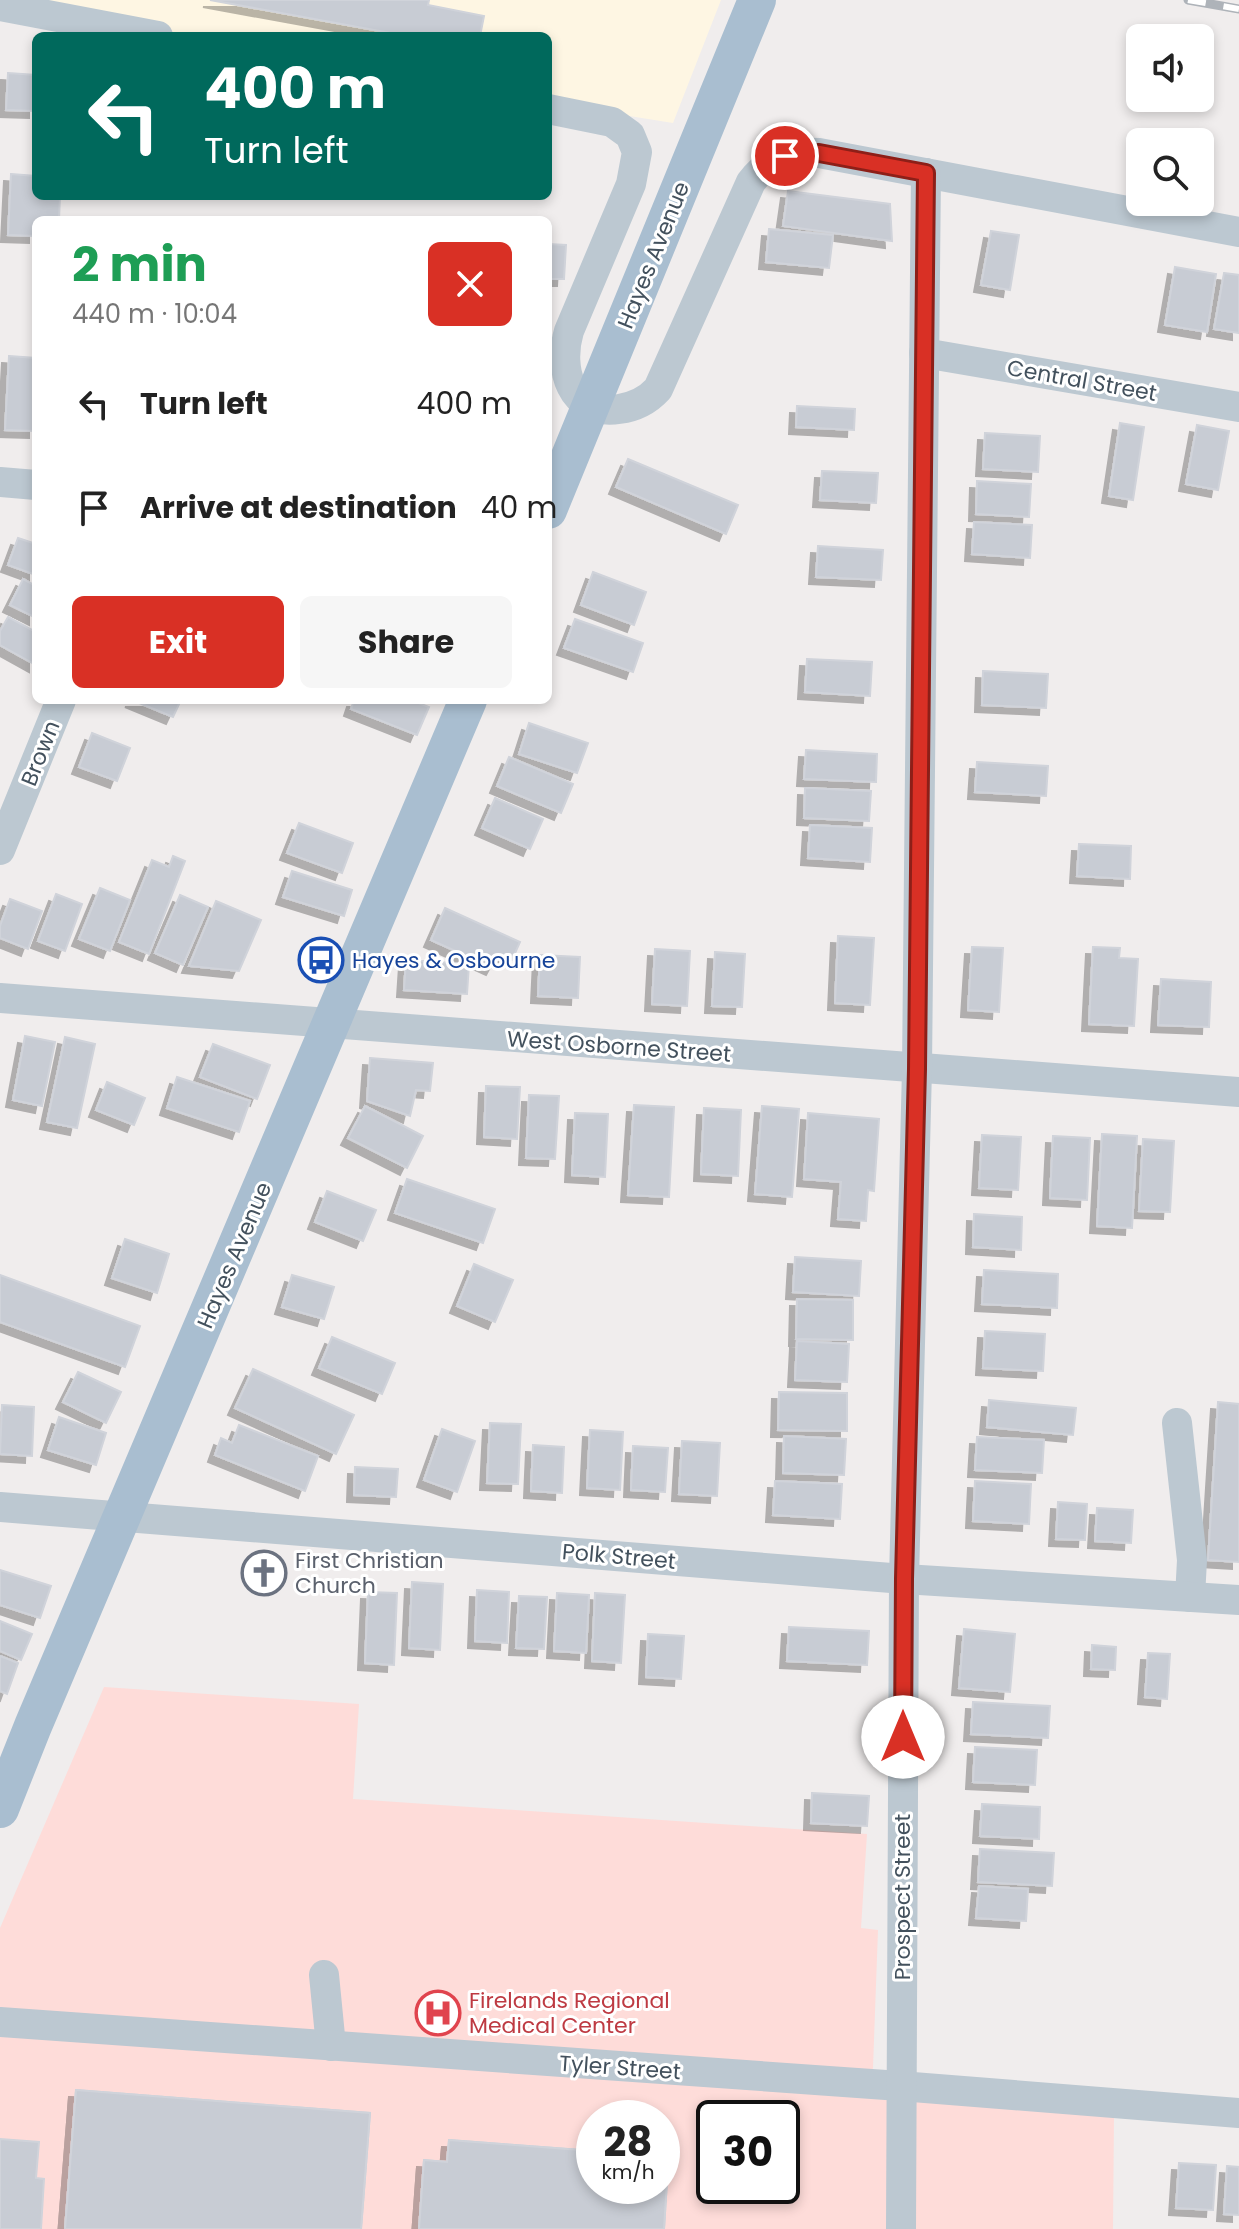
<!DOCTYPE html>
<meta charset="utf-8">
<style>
body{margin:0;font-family:Poppins,sans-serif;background:#f6f6f6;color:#222;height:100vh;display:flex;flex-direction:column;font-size:30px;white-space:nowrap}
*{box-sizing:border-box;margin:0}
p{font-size:26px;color:#767676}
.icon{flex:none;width:44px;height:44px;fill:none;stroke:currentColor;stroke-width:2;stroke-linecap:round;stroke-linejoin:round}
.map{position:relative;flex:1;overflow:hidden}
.sheet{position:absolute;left:32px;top:216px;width:520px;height:488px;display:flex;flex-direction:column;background:#fff;border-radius:12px;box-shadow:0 4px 12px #0003}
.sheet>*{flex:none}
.hud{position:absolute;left:32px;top:32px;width:520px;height:168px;border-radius:12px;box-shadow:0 4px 12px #0003;background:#00695c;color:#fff;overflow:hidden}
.fabs{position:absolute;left:1126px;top:24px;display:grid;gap:16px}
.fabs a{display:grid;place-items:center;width:88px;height:88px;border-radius:12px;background:#fff;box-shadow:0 4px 12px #0003;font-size:40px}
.speed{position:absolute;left:576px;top:2100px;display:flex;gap:16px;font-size:40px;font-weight:700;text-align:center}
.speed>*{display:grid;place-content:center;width:104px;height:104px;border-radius:50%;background:#fff;box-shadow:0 4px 12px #0003;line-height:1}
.speed small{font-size:20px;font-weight:400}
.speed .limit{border:4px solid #111;border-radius:12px;background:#fff;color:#111}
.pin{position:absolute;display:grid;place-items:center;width:68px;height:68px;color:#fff;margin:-34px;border:4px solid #fff;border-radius:50%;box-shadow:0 2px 8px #0007}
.me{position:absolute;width:88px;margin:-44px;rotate:0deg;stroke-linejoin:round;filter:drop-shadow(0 0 6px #0008)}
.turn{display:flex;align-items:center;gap:28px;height:168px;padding:0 40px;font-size:36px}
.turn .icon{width:104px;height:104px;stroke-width:2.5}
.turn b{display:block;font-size:56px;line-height:68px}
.round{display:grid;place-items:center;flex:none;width:84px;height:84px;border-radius:12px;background:#f6f6f6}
.overview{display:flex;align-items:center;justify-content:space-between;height:136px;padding:0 40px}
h1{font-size:48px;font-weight:700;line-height:60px;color:#1e9e55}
.action{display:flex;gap:16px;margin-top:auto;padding:16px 40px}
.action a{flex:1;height:92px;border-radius:12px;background:#d93025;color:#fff;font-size:32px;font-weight:700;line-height:92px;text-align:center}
.action a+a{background:#f6f6f6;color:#222}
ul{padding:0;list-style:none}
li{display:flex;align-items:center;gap:24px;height:104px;padding:0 40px}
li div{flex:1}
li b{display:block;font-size:30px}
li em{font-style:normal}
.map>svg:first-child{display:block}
.commercial{fill:#fef6e3}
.medical{fill:#fedcd9;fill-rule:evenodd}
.building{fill:#c8ccd4;stroke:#d0d3da;stroke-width:2;filter:url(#shadow)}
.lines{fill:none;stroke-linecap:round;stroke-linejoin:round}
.minor{stroke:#bcc8d1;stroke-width:30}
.major{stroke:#a9bed0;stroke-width:38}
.rail-casing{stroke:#aeb3b9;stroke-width:9}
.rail{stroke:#fff;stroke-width:6;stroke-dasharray:18;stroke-linecap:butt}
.route-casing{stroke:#8d1f18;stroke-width:20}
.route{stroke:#d93025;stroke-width:14}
.labels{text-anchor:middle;stroke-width:6;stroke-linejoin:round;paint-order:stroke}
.street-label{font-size:22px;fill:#43515d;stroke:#fff}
.transit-label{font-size:22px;fill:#164399;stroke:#fff;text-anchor:start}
.worship-label{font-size:22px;fill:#5b616d;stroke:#fff;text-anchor:start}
.health-label{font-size:22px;fill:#be3a42;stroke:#fff;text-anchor:start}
</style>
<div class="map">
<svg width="1239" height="2229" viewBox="0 0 1239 2229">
<defs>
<filter id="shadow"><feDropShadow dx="-7" dy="7" stdDeviation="0" flood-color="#0004"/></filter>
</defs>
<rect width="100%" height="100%" fill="#f0eded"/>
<path class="commercial" d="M0,0H721L673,123L548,103V36H145Z"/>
<path class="medical" d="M104,1687L359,1704L353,1799L867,1834L861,1928L878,1930L872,2095L1114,2113L1113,2229H0V1928ZM594,2118H662V2186H594ZM714,2118H782V2186H714Z"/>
<g class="building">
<path d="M210,0H429L428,5L484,16L480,36H407Z"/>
<path d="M8,73L36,75V111L6,110Z"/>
<path d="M11,174L36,176V196H60L59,220H36V236L8,235Z"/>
<path d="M788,191L890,204L892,241L783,226Z"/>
<path d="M769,229L833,235L829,268L766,262Z"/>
<path d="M991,231L1019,235L1010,290L981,285Z"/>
<path d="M548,244L566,245L564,279H548Z"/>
<path d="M1175,267L1216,274L1207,332L1165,325Z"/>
<path d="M1224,273L1239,275V333L1214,329Z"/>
<path d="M9,356L36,358V431L5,430Z"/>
<path d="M797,406L855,409L854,430L796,427Z"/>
<path d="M1120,423L1144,427L1133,500L1109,496Z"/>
<path d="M1197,425L1229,431L1218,490L1186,484Z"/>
<path d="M985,433L1040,436L1038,472L983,469Z"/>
<path d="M628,459L738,505L726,534L616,487Z"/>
<path d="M822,471L878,473L876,503L820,500Z"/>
<path d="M977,481L1031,484L1029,517L976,514Z"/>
<path d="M974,522L1032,525L1030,558L972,554Z"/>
<path d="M18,538L36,544V575L8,565Z"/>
<path d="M818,546L883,550L881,580L816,577Z"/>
<path d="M593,572L646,592L634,625L581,605Z"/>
<path d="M23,579L36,586V618L10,605Z"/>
<path d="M8,617L36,632V665L0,645V631Z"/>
<path d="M575,619L643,643L633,672L564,648Z"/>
<path d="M807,659L872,662L870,696L805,692Z"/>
<path d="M983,671L1048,674L1046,708L982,705Z"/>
<path d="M132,700H181L173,717Z"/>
<path d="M354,700H411L429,707L417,735L351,709Z"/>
<path d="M529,723L588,743L577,773L519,754Z"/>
<path d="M92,733L130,748L117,781L79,767Z"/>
<path d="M806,750L877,754L876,782L804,779Z"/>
<path d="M509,757L573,784L561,813L497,786Z"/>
<path d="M977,762L1048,766L1046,796L975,792Z"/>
<path d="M805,788L871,791L869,821L804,818Z"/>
<path d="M495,798L543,819L530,849L482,828Z"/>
<path d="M299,823L353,843L342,873L287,853Z"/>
<path d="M810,825L872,828L870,862L808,858Z"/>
<path d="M1079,844L1131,846L1130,879L1077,876Z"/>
<path d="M173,856L185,861L149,954L119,942L152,860L169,867Z"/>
<path d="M292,871L352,890L344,916L283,897Z"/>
<path d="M100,888L130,900L110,951L79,939Z"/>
<path d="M56,894L82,904L65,951L38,941Z"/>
<path d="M180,895L208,907L183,965L155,953Z"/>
<path d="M10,899L42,911L28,949L0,938V926Z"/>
<path d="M216,901L261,920L239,971L189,966Z"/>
<path d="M445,908L520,942L512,960L500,955L493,968L431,940Z"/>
<path d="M838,936L874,938L870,1005L835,1003Z"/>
<path d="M972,947L1003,948L999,1012L968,1010Z"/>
<path d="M1093,947L1120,948L1119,958L1138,959L1134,1026L1089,1024Z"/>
<path d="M655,949L690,951L687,1006L652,1004Z"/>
<path d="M715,952L745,954L742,1007L712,1006Z"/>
<path d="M540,955L580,957L578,998L538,996Z"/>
<path d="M406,960L469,964L467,994L404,990Z"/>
<path d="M1161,979L1211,982L1209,1027L1158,1025Z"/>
<path d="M25,1036L55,1042L42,1106L13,1100Z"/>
<path d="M65,1037L95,1044L77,1128L47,1122Z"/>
<path d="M213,1044L270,1065L257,1099L200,1077Z"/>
<path d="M370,1058L433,1063L430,1091L416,1090L410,1116L367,1101Z"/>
<path d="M177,1077L250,1101L239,1132L167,1108Z"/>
<path d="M107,1082L145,1098L134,1125L96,1110Z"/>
<path d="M486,1086L520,1087L517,1139L484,1137Z"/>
<path d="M529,1095L559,1096L555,1159L526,1158Z"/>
<path d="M634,1105L674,1107L669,1197L628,1195Z"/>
<path d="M365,1106L423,1136L407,1168L348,1138Z"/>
<path d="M762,1106L799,1109L792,1197L755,1194Z"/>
<path d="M704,1108L741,1110L738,1176L701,1174Z"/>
<path d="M575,1113L608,1114L605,1177L572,1175Z"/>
<path d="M808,1113L879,1119L874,1191L868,1190L866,1221L838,1219L841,1182L804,1179Z"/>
<path d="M1102,1134L1137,1136L1132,1228L1097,1226Z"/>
<path d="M982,1135L1021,1137L1018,1190L979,1188Z"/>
<path d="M1053,1136L1090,1138L1087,1200L1050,1198Z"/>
<path d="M1143,1139L1174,1141L1170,1212L1139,1211Z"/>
<path d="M407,1179L495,1209L483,1243L395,1213Z"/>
<path d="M327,1191L376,1210L363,1241L315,1222Z"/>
<path d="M974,1214L1022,1217L1021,1250L973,1247Z"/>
<path d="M125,1239L169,1254L157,1293L112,1278Z"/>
<path d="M795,1257L861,1261L859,1296L793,1292Z"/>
<path d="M474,1264L513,1280L495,1322L457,1306Z"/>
<path d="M984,1270L1058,1274L1057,1308L982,1304Z"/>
<path d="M0,1275L140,1326L125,1367L0,1322Z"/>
<path d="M292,1275L334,1287L324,1319L282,1307Z"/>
<path d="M797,1299L853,1300V1340L796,1339Z"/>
<path d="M985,1331L1045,1334L1043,1371L983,1368Z"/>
<path d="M332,1337L395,1363L382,1394L319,1368Z"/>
<path d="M797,1341L849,1344L847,1382L795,1380Z"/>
<path d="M253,1369L354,1415L336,1454L235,1408Z"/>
<path d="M78,1372L121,1392L106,1423L63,1402Z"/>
<path d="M779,1392L847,1393V1431L778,1430Z"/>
<path d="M989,1400L1076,1408L1073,1435L987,1427Z"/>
<path d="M1218,1402L1239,1404V1562L1208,1560Z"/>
<path d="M2,1405L34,1407L32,1456L0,1454Z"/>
<path d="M59,1417L106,1433L96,1465L48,1450Z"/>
<path d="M490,1423L521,1424L518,1484L487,1483Z"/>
<path d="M239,1425L318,1456L305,1491L215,1455L221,1438L232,1443Z"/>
<path d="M442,1429L475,1441L457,1492L424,1480Z"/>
<path d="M590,1430L623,1432L620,1490L587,1488Z"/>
<path d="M784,1436L846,1439L844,1475L783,1473Z"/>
<path d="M977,1437L1044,1440L1042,1473L975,1470Z"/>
<path d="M682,1441L720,1443L717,1496L679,1494Z"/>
<path d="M533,1445L564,1447L562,1493L531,1491Z"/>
<path d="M633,1446L668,1448L665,1492L631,1490Z"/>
<path d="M355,1467L398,1469L396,1497L354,1495Z"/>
<path d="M775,1481L842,1484L840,1519L773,1515Z"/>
<path d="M975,1481L1031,1484L1029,1524L973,1521Z"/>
<path d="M1058,1502L1087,1504L1085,1540L1056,1539Z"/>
<path d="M1097,1508L1133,1510L1131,1543L1095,1541Z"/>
<path d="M0,1570L51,1586L40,1618L0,1605Z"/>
<path d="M412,1582L443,1584L440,1650L409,1648Z"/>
<path d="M477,1590L509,1592L507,1643L475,1641Z"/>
<path d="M368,1592L397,1593L394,1665L365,1663Z"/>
<path d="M557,1593L589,1595L586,1653L554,1651Z"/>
<path d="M595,1593L625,1595L621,1663L592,1661Z"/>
<path d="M519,1596L547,1597L544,1649L516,1648Z"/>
<path d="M0,1621L32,1634L21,1660L0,1651Z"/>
<path d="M789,1627L869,1631L867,1665L787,1661Z"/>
<path d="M964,1629L1015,1634L1010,1692L959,1688Z"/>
<path d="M648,1634L684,1636L681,1679L646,1677Z"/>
<path d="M1092,1645L1116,1647L1115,1670L1091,1669Z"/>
<path d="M1148,1653L1170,1654L1167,1699L1145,1697Z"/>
<path d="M0,1656L18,1663L7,1694L0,1691Z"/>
<path d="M973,1702L1050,1706L1048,1738L971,1734Z"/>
<path d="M975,1747L1037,1750L1035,1785L973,1782Z"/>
<path d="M812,1793L869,1796L867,1826L811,1823Z"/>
<path d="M982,1804L1040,1807L1039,1839L980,1836Z"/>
<path d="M980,1849L1054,1853L1052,1886L978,1882Z"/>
<path d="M979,1886L1028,1889L1026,1921L976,1918Z"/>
<path d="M76,2090L370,2113L361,2229H65Z"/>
<path d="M76,2090L370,2113L361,2229H65Z"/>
<path d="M0,2139L39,2142L36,2178L44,2179L41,2229H0Z"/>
<path d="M449,2140L594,2151V2186H662V2180L667,2181L664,2229H419L424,2160L447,2162Z"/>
<path d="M449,2140L594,2151V2186H662V2180L667,2181L664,2229H419L424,2160L447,2162Z"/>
<path d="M1179,2163L1216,2165L1213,2210L1176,2208Z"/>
<path d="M1227,2166L1239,2167V2215L1224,2214Z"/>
</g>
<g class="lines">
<g class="minor">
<path d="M0,6L158,36"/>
<path d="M548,109L612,122L630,135L637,152L631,184L569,331C558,368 570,416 619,409C634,407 647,401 658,389L751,182C767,160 792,151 819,153L1239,232"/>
<path d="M924,353L1239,407"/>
<path d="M0,482L36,485"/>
<path d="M0,850L61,700"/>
<path d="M0,998L1239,1092"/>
<path d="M1177,1423L1192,1560L1190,1597"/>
<path d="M0,1507L904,1579L1239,1600"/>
<path d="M324,1975L331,2046"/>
<path d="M0,2022L900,2086L1239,2113"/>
<path d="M901,2229L904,1579L917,1069L926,173"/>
</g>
<g class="major">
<path d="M548,510L757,0"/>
<path d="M0,1809L33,1726L468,700"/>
</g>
<g class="rail-casing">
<path id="rail" d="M1188,0L1239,9"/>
</g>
<use href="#rail" class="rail"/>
</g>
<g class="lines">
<g class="route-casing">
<path id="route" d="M785,156L819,153L926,173L917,1069L904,1579L903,1737"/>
</g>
<use href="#route" class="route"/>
</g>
<defs>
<g id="bus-ring" transform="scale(2.3)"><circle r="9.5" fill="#fff" stroke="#1a4fb4" stroke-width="1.5"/><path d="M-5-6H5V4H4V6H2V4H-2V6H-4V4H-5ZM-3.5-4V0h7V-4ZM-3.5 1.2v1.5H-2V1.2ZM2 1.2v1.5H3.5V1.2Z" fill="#1a4fb4"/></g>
<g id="church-ring" transform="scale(2.3)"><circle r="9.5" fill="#fff" stroke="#6b7280" stroke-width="1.5"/><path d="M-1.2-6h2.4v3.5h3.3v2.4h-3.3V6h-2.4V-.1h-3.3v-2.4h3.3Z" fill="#6b7280"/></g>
<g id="hospital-ring" transform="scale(2.3)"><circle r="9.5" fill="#fff" stroke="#e0444e" stroke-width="1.5"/><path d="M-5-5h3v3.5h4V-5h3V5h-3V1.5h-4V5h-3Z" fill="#e0444e"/></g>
</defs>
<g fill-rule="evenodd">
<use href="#bus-ring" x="321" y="960"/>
<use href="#church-ring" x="264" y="1573"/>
<use href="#hospital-ring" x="438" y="2013"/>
</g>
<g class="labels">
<g class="street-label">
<text transform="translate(653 255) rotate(-68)" y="8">Hayes Avenue</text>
<text transform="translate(1082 380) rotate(10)" y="8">Central Street</text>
<text transform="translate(40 753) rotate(-68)" y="8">Brown</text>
<text transform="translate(619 1046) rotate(4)" y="8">West Osborne Street</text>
<text transform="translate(234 1255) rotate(-67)" y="8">Hayes Avenue</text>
<text transform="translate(619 1556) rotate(5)" y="8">Polk Street</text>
<text transform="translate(902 1897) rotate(-90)" y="8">Prospect Street</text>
<text transform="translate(620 2067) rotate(4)" y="8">Tyler Street</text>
</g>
<g class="transit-label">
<text x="352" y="968">Hayes &amp; Osbourne</text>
</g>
<g class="worship-label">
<text x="295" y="1568">First Christian<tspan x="295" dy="25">Church</tspan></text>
</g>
<g class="health-label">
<text x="469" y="2008">Firelands Regional<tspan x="469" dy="25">Medical Center</tspan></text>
</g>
</g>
</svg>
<div class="fabs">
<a><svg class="icon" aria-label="sound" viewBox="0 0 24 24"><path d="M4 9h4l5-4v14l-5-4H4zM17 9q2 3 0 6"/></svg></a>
<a><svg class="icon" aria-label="search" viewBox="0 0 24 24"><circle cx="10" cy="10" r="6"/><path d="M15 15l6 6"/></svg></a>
</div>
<div class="speed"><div>28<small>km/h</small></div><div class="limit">30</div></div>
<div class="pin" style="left:785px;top:156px;background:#d93025"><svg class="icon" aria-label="arrive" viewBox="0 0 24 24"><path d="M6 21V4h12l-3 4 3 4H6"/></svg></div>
<svg class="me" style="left:903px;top:1737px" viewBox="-20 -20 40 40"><circle r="19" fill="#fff"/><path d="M0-13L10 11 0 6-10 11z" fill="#d93025"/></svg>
<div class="hud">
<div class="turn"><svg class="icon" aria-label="left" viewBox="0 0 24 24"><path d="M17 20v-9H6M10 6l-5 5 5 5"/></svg><div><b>400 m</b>Turn left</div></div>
</div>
<section class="sheet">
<div class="overview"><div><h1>2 min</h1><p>440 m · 10:04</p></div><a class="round" style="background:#d93025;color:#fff"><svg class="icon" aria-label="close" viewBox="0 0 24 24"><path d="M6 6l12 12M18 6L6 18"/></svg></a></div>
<ul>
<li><svg class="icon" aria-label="left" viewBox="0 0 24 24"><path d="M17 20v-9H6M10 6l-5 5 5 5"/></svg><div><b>Turn left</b></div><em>400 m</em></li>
<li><svg class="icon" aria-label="arrive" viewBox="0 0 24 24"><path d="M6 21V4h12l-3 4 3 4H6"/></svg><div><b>Arrive at destination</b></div><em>40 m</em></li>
</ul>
<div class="action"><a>Exit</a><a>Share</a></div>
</section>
</div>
